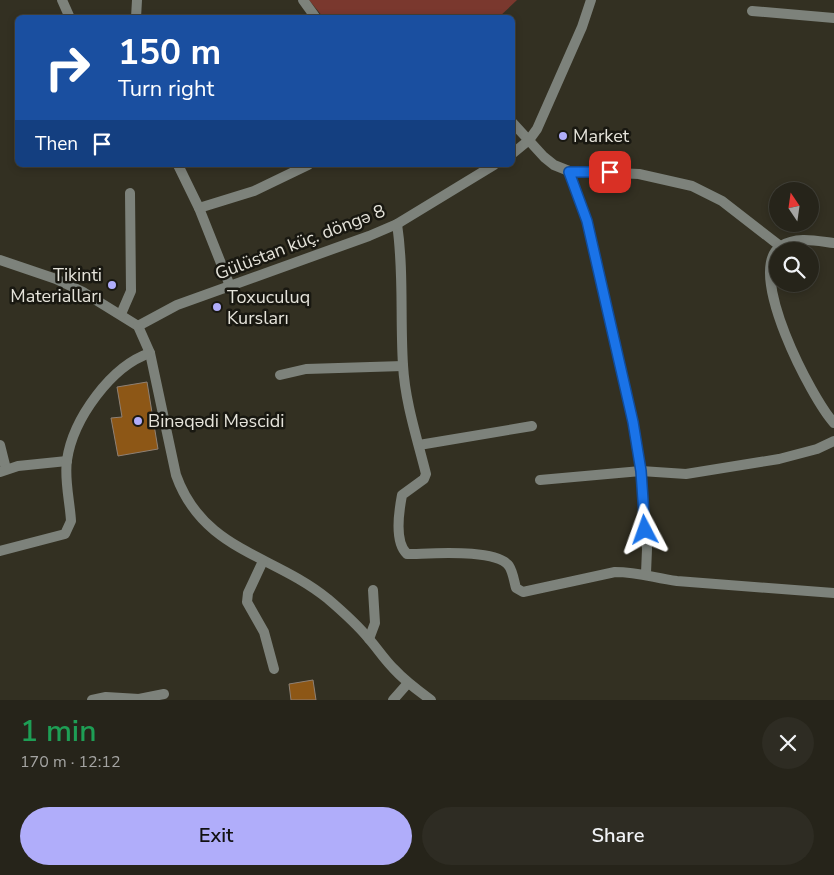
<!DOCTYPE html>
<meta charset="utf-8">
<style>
body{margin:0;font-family:"Nunito Sans",sans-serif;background:#2e2c23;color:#f1f3f6;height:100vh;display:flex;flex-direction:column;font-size:19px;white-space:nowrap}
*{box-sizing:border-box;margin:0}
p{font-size:16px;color:#a4a4a2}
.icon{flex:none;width:28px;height:28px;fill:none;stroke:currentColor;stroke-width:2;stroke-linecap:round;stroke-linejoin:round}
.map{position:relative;height:700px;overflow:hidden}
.sheet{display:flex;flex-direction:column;background:#26241a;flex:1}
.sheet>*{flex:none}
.guide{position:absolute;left:15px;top:15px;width:500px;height:152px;border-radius:8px;box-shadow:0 2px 8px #0003,0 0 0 1px #424139;background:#1a4fa0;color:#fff;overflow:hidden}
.needle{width:32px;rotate:347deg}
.buttons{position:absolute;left:769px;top:182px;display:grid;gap:10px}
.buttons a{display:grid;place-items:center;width:50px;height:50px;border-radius:50%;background:#26241a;box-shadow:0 2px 8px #0003,0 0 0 1px #424139;font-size:25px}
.pin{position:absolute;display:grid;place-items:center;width:42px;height:42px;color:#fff;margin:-21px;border-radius:10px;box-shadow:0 2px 8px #0006}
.me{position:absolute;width:55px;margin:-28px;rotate:356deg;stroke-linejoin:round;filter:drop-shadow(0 0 4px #0008)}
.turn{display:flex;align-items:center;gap:18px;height:105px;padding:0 20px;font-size:22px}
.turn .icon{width:65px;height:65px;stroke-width:2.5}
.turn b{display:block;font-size:35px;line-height:42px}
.then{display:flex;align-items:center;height:48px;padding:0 20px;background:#0003;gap:10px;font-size:19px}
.round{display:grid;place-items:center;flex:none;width:52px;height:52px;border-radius:26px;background:#2e2c23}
.summary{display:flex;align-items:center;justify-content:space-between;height:85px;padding:0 20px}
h1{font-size:30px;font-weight:600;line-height:38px;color:#1e9e55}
.action{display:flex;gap:10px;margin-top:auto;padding:10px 20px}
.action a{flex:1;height:58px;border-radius:30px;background:#b0adfa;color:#111;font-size:20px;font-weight:600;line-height:58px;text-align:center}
.action a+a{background:#2e2c23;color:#f1f3f6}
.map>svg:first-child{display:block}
.green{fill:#7a382e}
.building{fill:#8d5716;stroke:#8f8175}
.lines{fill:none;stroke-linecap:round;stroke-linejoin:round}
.minor{stroke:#7d827b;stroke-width:10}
.route-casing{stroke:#114b97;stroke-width:12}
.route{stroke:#1a73e8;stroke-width:9}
.poi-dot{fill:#b0adfa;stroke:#191811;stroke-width:2}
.labels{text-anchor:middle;stroke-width:5;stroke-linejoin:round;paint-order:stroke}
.poi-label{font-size:18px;fill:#e5e3da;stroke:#191811;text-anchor:start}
.street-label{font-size:18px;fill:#e5e3da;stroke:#191811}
</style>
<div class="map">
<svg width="834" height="700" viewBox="0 0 834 700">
<rect width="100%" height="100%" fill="#333022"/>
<path class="green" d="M309,0H517L498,18L323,17Z"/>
<g class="building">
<path d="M147,382L158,449L118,456L111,418L122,417L117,387Z"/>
<path d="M313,680L316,700H291L289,684Z"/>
</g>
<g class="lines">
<g class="minor">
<path d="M62,0L70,18"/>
<path d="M303,0L316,18"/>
<path d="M752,11L834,18"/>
<path d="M136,18L137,0"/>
<path d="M512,122L544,157L554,165L569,171L639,174L692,186L722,201L780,246"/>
<path d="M512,154L529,140L537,129L582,27L591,0"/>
<path d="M178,165L199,208L230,286"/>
<path d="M569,171L587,221L633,422L641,471L647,549L646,573"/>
<path d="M199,208L254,191L308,165"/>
<path d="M397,224C404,270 400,318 403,365C405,402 417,438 426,474L424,479L402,495C399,511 394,542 407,554C429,554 496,548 509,566C513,572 514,581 516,588L523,592L615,572C639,572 654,578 677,581L834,593"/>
<path d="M834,243C817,241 797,236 781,246C744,270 812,399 834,423"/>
<path d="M0,260L56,279L83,292L138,326L150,353L176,475C203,551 273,554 328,599C342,611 357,624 369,639C377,648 384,659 393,668C404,680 417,690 431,700"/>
<path d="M121,314L131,291L130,193"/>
<path d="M138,326L177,305L369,236L397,224L494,165"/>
<path d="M280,375L306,369L403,366"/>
<path d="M0,445L6,469"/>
<path d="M419,445L532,426"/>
<path d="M0,472L18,466L67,461"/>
<path d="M540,480L641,471L686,474L779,459L817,449L834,441"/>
<path d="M0,551L65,534L71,521C70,502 64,479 67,460C73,419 111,366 150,353"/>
<path d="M263,561L248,593L247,602L264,632L274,669"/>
<path d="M369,639L375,623L373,590"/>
<path d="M92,700L106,697L139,699L164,694"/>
<path d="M393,700L408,683"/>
</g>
</g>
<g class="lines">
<g class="route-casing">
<path id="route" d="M610,172H569L587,221L633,422L641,471L645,530"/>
</g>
<use href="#route" class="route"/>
</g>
<g class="poi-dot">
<circle cx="563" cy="136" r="5"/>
<circle cx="112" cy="285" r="5"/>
<circle cx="217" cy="307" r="5"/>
<circle cx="138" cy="421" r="5"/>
</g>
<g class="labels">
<g class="poi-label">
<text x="573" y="142">Market</text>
<text x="102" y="281" text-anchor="end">Tikinti<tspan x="102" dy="21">Materialları</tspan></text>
<text x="227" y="303">Toxuculuq<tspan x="227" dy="21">Kursları</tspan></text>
<text x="148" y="427">Binəqədi Məscidi</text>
</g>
<g class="street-label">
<text transform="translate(300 242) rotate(-21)" y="6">Gülüstan küç. döngə 8</text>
</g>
</g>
</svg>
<div class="buttons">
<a><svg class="needle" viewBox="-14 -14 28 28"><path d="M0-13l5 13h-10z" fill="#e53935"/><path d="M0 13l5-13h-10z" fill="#a4a4a2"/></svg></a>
<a><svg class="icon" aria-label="search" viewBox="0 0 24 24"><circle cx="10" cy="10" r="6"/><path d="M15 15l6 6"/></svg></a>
</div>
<div class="pin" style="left:610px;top:172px;background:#d93025"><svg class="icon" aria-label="arrive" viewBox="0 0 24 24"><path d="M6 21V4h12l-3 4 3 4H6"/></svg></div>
<svg class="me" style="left:645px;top:530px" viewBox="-20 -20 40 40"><path d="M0-17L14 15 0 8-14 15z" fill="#1a73e8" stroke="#fff" stroke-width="4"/></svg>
<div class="guide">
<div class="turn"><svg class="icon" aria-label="right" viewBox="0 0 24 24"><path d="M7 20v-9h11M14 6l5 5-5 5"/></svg><div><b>150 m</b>Turn right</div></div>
<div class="then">Then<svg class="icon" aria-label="arrive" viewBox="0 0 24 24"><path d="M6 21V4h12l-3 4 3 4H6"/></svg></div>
</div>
</div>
<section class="sheet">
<div class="summary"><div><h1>1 min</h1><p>170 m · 12:12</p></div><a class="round"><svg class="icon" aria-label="close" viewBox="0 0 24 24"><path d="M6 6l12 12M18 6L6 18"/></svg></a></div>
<div class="action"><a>Exit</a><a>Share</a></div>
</section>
